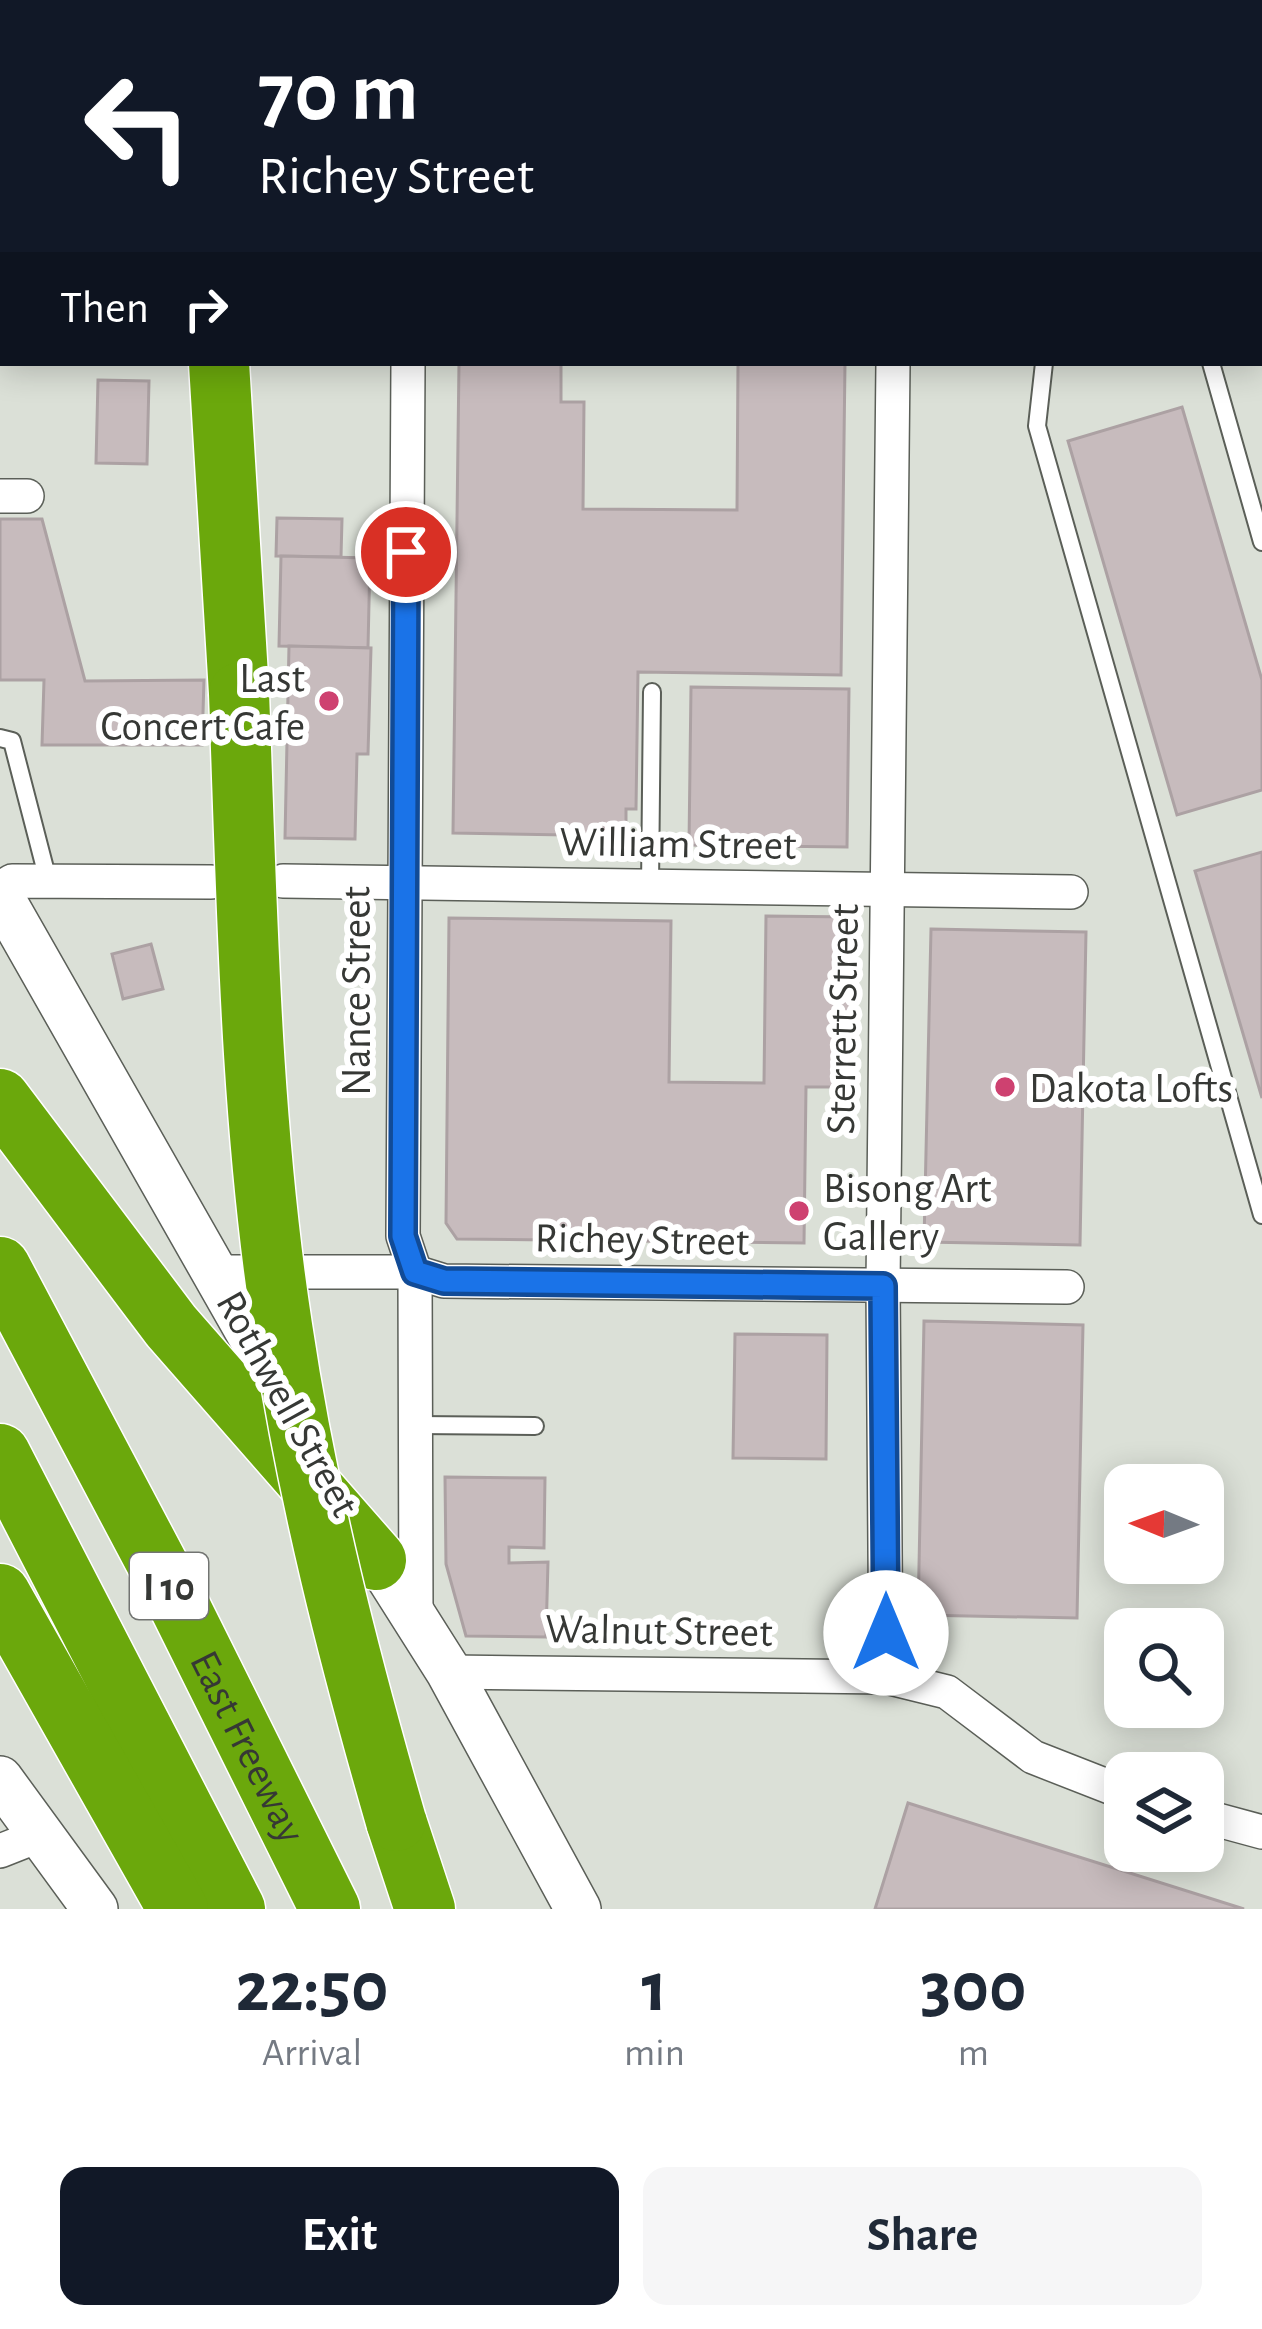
<!DOCTYPE html>
<style>
body{margin:0;font-family:"Alegreya Sans",sans-serif;background:#f6f6f7;color:#1f2937;height:100vh;display:flex;flex-direction:column;font-size:45px;white-space:nowrap}
*{box-sizing:border-box;margin:0}
p{font-size:39px;color:#747a83}
.icon{flex:none;width:66px;height:66px;fill:none;stroke:currentColor;stroke-width:2;stroke-linecap:round;stroke-linejoin:round}
.map{position:relative;height:1909px;overflow:hidden}
.sheet{display:flex;flex-direction:column;background:#fff;flex:1}
.sheet>*{flex:none}
.hud{position:absolute;left:0px;top:0px;width:1263px;height:366px;box-shadow:0 6px 30px #0003;background:#111827;color:#fff;overflow:hidden}
.needle{width:78px;rotate:271deg}
.buttons{position:absolute;left:1104px;top:1464px;display:grid;gap:24px}
.buttons a{display:grid;place-items:center;width:120px;height:120px;border-radius:24px;background:#fff;box-shadow:0 6px 30px #0003;font-size:60px}
.pin{position:absolute;display:grid;place-items:center;width:102px;height:102px;color:#fff;margin:-51px;border:6px solid #fff;border-radius:50%;box-shadow:0 3px 12px #0007}
.me{position:absolute;width:132px;margin:-66px;rotate:0deg;stroke-linejoin:round;filter:drop-shadow(0 0 9px #0008)}
.turn{display:flex;align-items:center;gap:42px;height:252px;padding:0 60px;font-size:54px}
.turn .icon{width:156px;height:156px;stroke-width:2.5}
.turn b{display:block;font-size:84px;line-height:102px}
.then{display:flex;align-items:center;height:114px;padding:0 60px;background:#0003;gap:24px;font-size:45px}
.eta{display:flex;justify-content:space-evenly;align-items:center;height:204px;text-align:center}
.eta b{font-size:72px;font-weight:700;line-height:84px}
.cta{display:flex;gap:24px;margin-top:auto;padding:24px 60px}
.cta a{flex:1;height:138px;border-radius:24px;background:#111827;color:#fff;font-size:48px;font-weight:700;line-height:138px;text-align:center}
.cta a+a{background:#f6f6f7;color:#1f2937}
.map>svg:first-child{display:block}
.building{fill:#c7bbbd;stroke:#aca1a3;stroke-width:3}
.lines{fill:none;stroke-linecap:round;stroke-linejoin:round}
.service-casing{stroke:#5b5f58;stroke-width:20}
.minor-casing{stroke:#5b5f58;stroke-width:36}
.tertiary-casing{stroke:#5b5f58;stroke-width:42}
.secondary-casing{stroke:#5b5f58;stroke-width:48}
.motorway-casing{stroke:#fff;stroke-width:63}
.service{stroke:#fff;stroke-width:16}
.minor{stroke:#fff;stroke-width:33}
.tertiary{stroke:#fff;stroke-width:39}
.secondary{stroke:#fff;stroke-width:45}
.motorway{stroke:#6ba80c;stroke-width:60}
.motorway-bridge-casing{stroke:#fff;stroke-width:63;stroke-linecap:butt}
.motorway-bridge{stroke:#6ba80c;stroke-width:60}
.route-casing{stroke:#114b97;stroke-width:30}
.route{stroke:#1a73e8;stroke-width:21}
.poi-dot{fill:#ce4170;stroke:#fff;stroke-width:4.5}
.labels{text-anchor:middle;stroke-width:12;stroke-linejoin:round;paint-order:stroke}
.shield{fill:#fff;stroke:#727472;stroke-width:3}
.shield-label{font-size:39px;font-weight:bold;fill:#363835}
.poi-label{font-size:42px;fill:#363835;stroke:#fff;text-anchor:start}
.street-label{font-size:42px;fill:#363835;stroke:#fff}
</style>
<div class="map">
<svg width="1262" height="1909" viewBox="0 0 1262 1909">
<rect width="100%" height="100%" fill="#dbe0d7"/>
<g class="building">
<path d="M0,0H143V3H3L0,26Z"/>
<rect x="256" y="0" width="154" height="3"/>
<rect x="0" y="217" width="3" height="127"/>
<path d="M459,363H561V402H584L583,509L737,510L738,363H845L841,675L638,672L636,809H626V836L453,833Z"/>
<path d="M98,380L149,381L147,464L96,463Z"/>
<path d="M1182,407L1262,680V790L1177,815L1068,441Z"/>
<path d="M277,518L342,519L341,557L276,556Z"/>
<path d="M0,519H42L85,681L204,680L202,745H42L44,680H0Z"/>
<path d="M281,556L370,558L368,648L279,646Z"/>
<path d="M289,646L371,648L368,754H357L355,839L285,838Z"/>
<path d="M691,687L849,689L847,847L689,845Z"/>
<path d="M1262,852V1098L1195,871Z"/>
<path d="M766,916L853,917L851,1087H806L804,1243L457,1239L446,1223L449,918L671,921L669,1082L764,1083Z"/>
<path d="M931,929L1086,932L1080,1245L924,1242Z"/>
<path d="M151,944L163,989L123,999L112,954Z"/>
<path d="M924,1321L1083,1325L1077,1618L918,1615Z"/>
<path d="M735,1334L827,1335L826,1459L733,1458Z"/>
<path d="M445,1477L545,1478L544,1548L509,1547V1563L548,1562L546,1637L466,1636L446,1564Z"/>
<path d="M908,1803L1244,1909H875Z"/>
</g>
<g class="lines">
<g class="service-casing">
<g id="service">
<path d="M776,3L777,0"/>
<path d="M0,75H3"/>
<path d="M1260,285L1262,284"/>
<path d="M1044,363L1037,426L1262,1215"/>
<path d="M1211,363L1262,542"/>
<path d="M0,738L12,741L48,880"/>
<path d="M650,887L652,692"/>
<path d="M415,1425L535,1426"/>
</g>
</g>
<g class="minor-casing">
<g id="minor">
<path d="M408,363L403,1236L415,1272L416,1617"/>
<path d="M0,496H27"/>
<path d="M283,881L1071,892"/>
<path d="M0,888L12,881L211,882"/>
<path d="M216,1272H415L444,1281L1067,1287"/>
<path d="M449,1672L886,1677L947,1692L1033,1757L1125,1793"/>
<path d="M886,1677L883,1286L893,363"/>
<path d="M1203,1816L1262,1832"/>
<path d="M0,1851L38,1836"/>
</g>
</g>
<g class="tertiary-casing">
<path id="tertiary" d="M207,3V0"/>
</g>
<g class="secondary-casing">
<g id="secondary">
<path d="M497,0L501,3"/>
<path d="M0,162H3"/>
<path d="M1260,185L1262,186"/>
<path d="M0,895L282,1391"/>
<path d="M361,1533L449,1672L578,1909"/>
<path d="M0,1779L95,1909"/>
</g>
</g>
<g class="motorway-casing">
<g id="motorway">
<path d="M219,363L239,693"/>
<path d="M0,1099L171,1326L376,1560"/>
<path id="s1" d="M0,1267L179,1605L330,1909"/>
<path d="M0,1454L235,1909"/>
<path d="M0,1594L178,1909"/>
<path d="M396,1821L425,1909"/>
</g>
</g>
<use href="#service" class="service"/>
<use href="#minor" class="minor"/>
<use href="#tertiary" class="tertiary"/>
<use href="#secondary" class="secondary"/>
<use href="#motorway" class="motorway"/>
<g class="motorway-bridge-casing">
<path id="motorway-bridge" d="M239,693C247,904 250,1117 282,1326C307,1495 349,1658 396,1821"/>
</g>
<use href="#motorway-bridge" class="motorway-bridge"/>
</g>
<g class="lines">
<g class="route-casing">
<path id="route" d="M406,552L403,1236L415,1272L444,1281L883,1286L886,1633"/>
</g>
<use href="#route" class="route"/>
</g>
<g class="poi-dot">
<circle cx="329" cy="701" r="12"/>
<circle cx="1005" cy="1087" r="12"/>
<circle cx="799" cy="1211" r="12"/>
</g>
<g class="labels">
<rect class="shield" x="130" y="1553" width="78" height="66" rx="9"/>
<g class="shield-label">
<text x="169" y="1600">I 10</text>
</g>
<g class="poi-label">
<text x="305" y="692" text-anchor="end">Last<tspan x="305" dy="48">Concert Cafe</tspan></text>
<text x="1029" y="1102">Dakota Lofts</text>
<text x="823" y="1202">Bisong Art<tspan x="823" dy="48">Gallery</tspan></text>
</g>
<g class="street-label">
<text transform="translate(678 842) rotate(1)" y="15">William Street</text>
<text transform="translate(355 991) rotate(-90)" y="15">Nance Street</text>
<text transform="translate(841 1019) rotate(-89)" y="15">Sterrett Street</text>
<text transform="translate(642 1238) rotate(1)" y="15">Richey Street</text>
<text transform="translate(289 1403) rotate(61)" y="15">Rothwell Street</text>
<text transform="translate(659 1629) rotate(1)" y="15">Walnut Street</text>
<text dy="15" stroke="none"><textPath href="#s1" startOffset="540">East Freeway</textPath></text>
</g>
</g>
</svg>
<div class="buttons">
<a><svg class="needle" viewBox="-14 -14 28 28"><path d="M0-13l5 13h-10z" fill="#e53935"/><path d="M0 13l5-13h-10z" fill="#747a83"/></svg></a>
<a><svg class="icon" aria-label="search" viewBox="0 0 24 24"><circle cx="10" cy="10" r="6"/><path d="M15 15l6 6"/></svg></a>
<a><svg class="icon" aria-label="layers" viewBox="0 0 24 24"><path d="M12 4l9 5-9 5-9-5zM3 14l9 5 9-5"/></svg></a>
</div>
<div class="pin" style="left:406px;top:552px;background:#d93025"><svg class="icon" aria-label="arrive" viewBox="0 0 24 24"><path d="M6 21V4h12l-3 4 3 4H6"/></svg></div>
<svg class="me" style="left:886px;top:1633px" viewBox="-20 -20 40 40"><circle r="19" fill="#fff"/><path d="M0-13L10 11 0 6-10 11z" fill="#1a73e8"/></svg>
<div class="hud">
<div class="turn"><svg class="icon" aria-label="left" viewBox="0 0 24 24"><path d="M17 20v-9H6M10 6l-5 5 5 5"/></svg><div><b>70 m</b>Richey Street</div></div>
<div class="then">Then<svg class="icon" aria-label="right" viewBox="0 0 24 24"><path d="M7 20v-9h11M14 6l5 5-5 5"/></svg></div>
</div>
</div>
<section class="sheet">
<div class="eta">
<div><b>22:50</b><p>Arrival</p></div>
<div><b>1</b><p>min</p></div>
<div><b>300</b><p>m</p></div>
</div>
<div class="cta"><a>Exit</a><a>Share</a></div>
</section>
